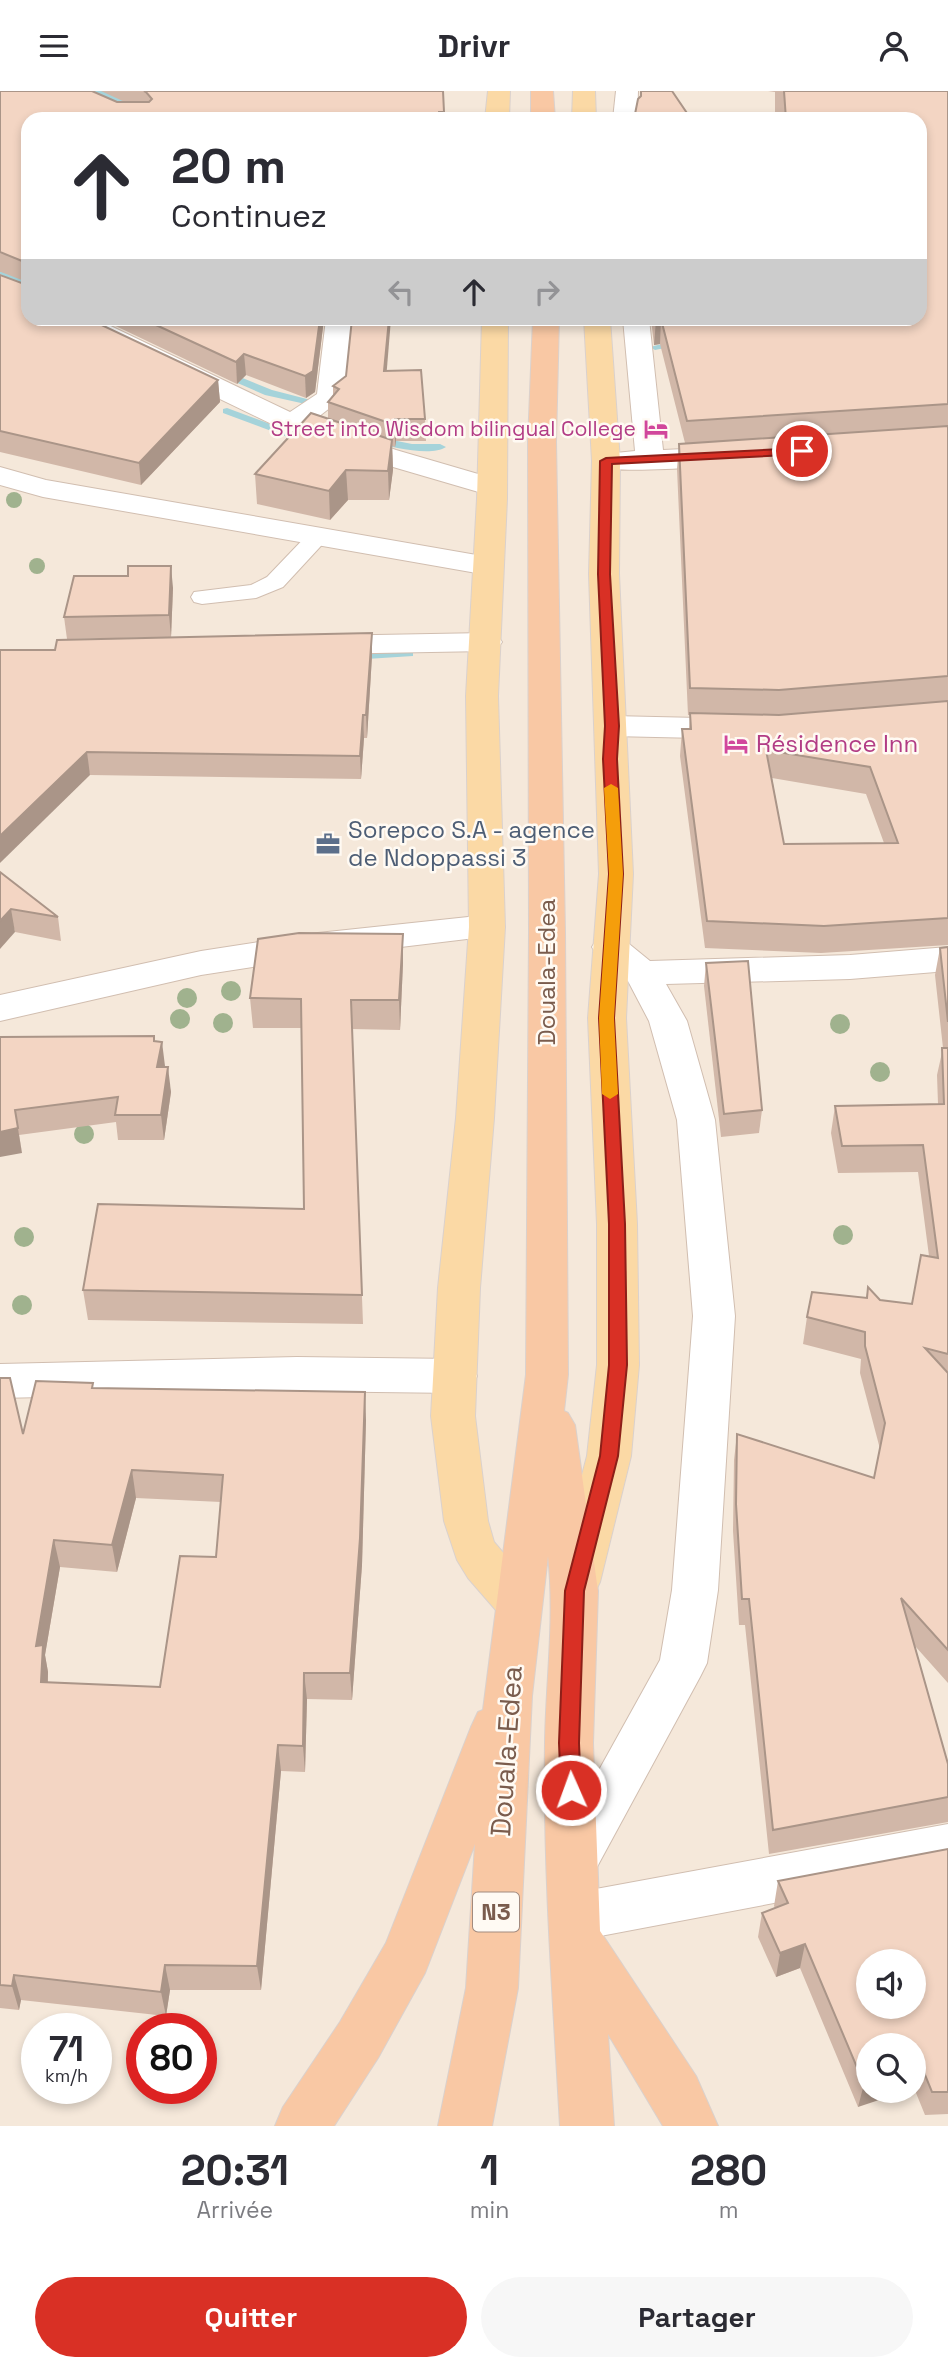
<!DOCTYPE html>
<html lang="fr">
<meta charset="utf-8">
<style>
body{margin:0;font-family:"Space Grotesk",sans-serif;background:#f7f7f7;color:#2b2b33;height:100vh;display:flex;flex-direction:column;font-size:26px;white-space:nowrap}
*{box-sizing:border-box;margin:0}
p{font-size:23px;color:#7c7c81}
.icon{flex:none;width:38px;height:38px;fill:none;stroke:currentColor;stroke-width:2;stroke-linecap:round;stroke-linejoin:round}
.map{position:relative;height:2035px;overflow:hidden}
.panel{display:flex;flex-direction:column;background:#fff;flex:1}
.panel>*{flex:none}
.hud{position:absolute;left:21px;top:21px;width:906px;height:214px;border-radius:21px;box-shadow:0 4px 10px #0003;background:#fff;color:#2b2b33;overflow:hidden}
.tools{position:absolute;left:856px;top:1858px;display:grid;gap:14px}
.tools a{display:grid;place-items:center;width:70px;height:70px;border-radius:50%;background:#fff;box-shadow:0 4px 10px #0003;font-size:35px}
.speed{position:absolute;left:21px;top:1922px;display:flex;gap:14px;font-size:35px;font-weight:700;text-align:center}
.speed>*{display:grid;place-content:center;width:91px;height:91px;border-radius:50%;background:#fff;box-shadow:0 4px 10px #0003;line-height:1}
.speed small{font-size:18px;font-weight:400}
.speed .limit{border:10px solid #d22;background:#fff;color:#111}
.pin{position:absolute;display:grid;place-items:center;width:60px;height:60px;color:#fff;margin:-30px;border:4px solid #fff;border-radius:50%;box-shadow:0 2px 7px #0007}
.me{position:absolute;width:77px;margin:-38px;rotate:358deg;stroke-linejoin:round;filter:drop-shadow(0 0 5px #0008)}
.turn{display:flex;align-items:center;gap:24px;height:147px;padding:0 35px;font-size:32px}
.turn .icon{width:91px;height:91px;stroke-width:2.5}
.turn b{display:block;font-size:49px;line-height:60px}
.lanes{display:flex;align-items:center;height:66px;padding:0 35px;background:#0003;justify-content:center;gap:35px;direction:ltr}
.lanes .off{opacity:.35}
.eta{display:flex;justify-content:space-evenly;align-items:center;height:119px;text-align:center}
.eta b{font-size:42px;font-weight:700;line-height:49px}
.button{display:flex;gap:14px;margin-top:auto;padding:14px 35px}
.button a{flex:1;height:80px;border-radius:42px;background:#d93025;color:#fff;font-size:28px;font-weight:700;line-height:80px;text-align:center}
.button a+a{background:#f7f7f7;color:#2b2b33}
header{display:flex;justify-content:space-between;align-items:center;height:91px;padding:0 35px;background:#fff;font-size:32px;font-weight:700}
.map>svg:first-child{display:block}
.residential{fill:#f5e8da;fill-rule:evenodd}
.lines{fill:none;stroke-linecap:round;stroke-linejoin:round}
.stream{fill:#a5d3da;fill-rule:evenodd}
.service-casing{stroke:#d1beb0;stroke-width:2}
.minor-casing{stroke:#d1beb0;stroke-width:2}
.primary-casing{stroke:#dad1cd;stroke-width:2}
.trunk-casing{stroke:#dad1cd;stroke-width:2}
.service{fill:#fff;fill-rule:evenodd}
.minor{fill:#fff;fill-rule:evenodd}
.primary{fill:#fbd9a5;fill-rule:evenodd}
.trunk{fill:#f9c8a4;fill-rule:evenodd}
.tree{fill:#a0b28e}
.wall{fill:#d1b7a8;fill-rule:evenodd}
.shaded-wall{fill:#aa9588}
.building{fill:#f3d5c3;stroke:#aa9588;stroke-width:2;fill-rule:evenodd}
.route{fill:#d93025;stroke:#8d1f18;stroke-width:2}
.slow{fill:#f59e0b}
.labels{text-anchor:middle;stroke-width:5;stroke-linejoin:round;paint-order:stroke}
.far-hotel-label{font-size:21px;fill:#b23c85;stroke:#fffaf3;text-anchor:end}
.shield{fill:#fffaf3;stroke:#a28b7f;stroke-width:2}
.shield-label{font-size:23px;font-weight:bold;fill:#7a5c4d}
.hotel-label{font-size:24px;fill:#b23c85;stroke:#fffaf3;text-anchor:start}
.service-label{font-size:24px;fill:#4e5e75;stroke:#fffaf3;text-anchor:start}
.street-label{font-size:24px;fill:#7a5c4d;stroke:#fffaf3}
.near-street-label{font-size:28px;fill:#7a5c4d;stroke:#fffaf3}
</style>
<header><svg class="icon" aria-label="menu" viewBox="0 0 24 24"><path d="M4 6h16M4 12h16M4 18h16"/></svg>Drivr<svg class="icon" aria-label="person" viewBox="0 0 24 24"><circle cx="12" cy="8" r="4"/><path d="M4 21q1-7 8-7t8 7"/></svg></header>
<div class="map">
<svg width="948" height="2035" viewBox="0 0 948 2035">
<rect width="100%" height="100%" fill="#fdf6ec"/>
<path class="residential" d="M0,0H948V2035H0ZM28,28H920V228H28ZM868,1871H914V1916H868ZM37,1937H96V1997H37ZM142,1937H201V1997H142ZM868,1955H914V2000H868Z"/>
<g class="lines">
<g class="stream">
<path d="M93,0H106L168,28H155Z"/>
<path d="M0,176L28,190V197L0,183Z"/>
<path d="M681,248L685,249V253L655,259L650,256Z"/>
<path d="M223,279L272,299L334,315L328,318L265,304L219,284L217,282Z"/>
<path d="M227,317L314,349L316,351L306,353L223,322V318Z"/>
<path d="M377,346L412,353H440L446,356C431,366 391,356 373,351V347Z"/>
<path d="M408,558L413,559V565L351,569L345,565L351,561Z"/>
</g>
<g class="service-casing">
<path id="service" d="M320,438L328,439L331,444L283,496L256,507L202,513L194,511L191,506L194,501L251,494L267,486L312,439Z"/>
</g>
<g class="minor-casing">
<g id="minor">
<path d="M616,0H638L637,28H613Z"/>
<path d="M63,228H96L290,321L317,303L326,228H352L344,306L313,330L396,359L502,390L506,396L502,402L492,405L482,402L376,371L282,338L67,234Z"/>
<path d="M623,228H649L663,359L729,356L739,359L743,365L739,371C715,377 619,382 596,376L592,370L596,364L635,360Z"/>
<path d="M0,376L46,389L488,466L499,469L503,475L499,481L488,484L43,406L0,394Z"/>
<path d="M486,542L497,544L502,551L497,558L486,560L321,563L310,561L305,554L310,547L321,545Z"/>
<path d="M612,625L743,628L755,631L759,638L755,645L743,648L612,645L600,642L596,635L600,628Z"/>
<path d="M487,824L500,828L505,836L500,844L318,866L201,884L0,930V904L201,860L318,842Z"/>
<path d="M610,844L623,848L650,870L850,864L948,856V880L850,888L666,893L687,930L715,1029L735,1225L718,1499L707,1572L700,1586L591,1787L573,1794L555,1787L548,1771L660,1569L672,1499L693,1225L677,1029L649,930L628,890L597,864L592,856L597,848Z"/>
<path d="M297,1266L456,1268L471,1273L477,1285L471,1297L456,1302L297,1300L0,1307V1273Z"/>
<path d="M948,1733V1779L574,1850L556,1843L549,1826L556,1809L574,1802Z"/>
</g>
</g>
<g class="primary-casing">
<g id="primary">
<path d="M488,0H510L509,28H485Z"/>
<path d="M573,0H595L596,28H572Z"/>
<path d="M482,228H508L507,408L498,605L505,836L494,1027L480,1197L475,1325L488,1430L494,1451L533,1497L540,1511L533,1525L517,1531L501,1525L468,1487L457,1469L444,1430L431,1325L438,1197L456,1027L469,836L466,605L477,408Z"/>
<path d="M584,228H610L620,370L619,483L633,783L626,927L637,1133L639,1274L631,1365L600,1491L593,1505L577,1510L561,1505L554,1491L587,1365L597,1274V1133L588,927L599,783L589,483L592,370Z"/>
</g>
</g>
<g class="trunk-casing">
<g id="trunk">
<path d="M531,0H553L555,28H531Z"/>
<path d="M533,228H559L556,351L565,841L568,1284L564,1320L568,1322L575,1334L598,1500L593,1652L600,1840L696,1985L718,2035H663L608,1943L614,2035H560C553,1908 543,1779 545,1651C546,1589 555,1527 548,1465L532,1605L518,1897L492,2035H438L466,1897L475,1753L425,1882L378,1967L334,2035H275L283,2016L340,1931L386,1852L471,1636L478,1621L483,1619L526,1284L529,841L528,351Z"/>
</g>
</g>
<use href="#service" class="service"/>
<use href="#minor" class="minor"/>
<use href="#primary" class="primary"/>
<use href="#trunk" class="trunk"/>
</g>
<g class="tree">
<circle cx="14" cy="409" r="8"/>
<circle cx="37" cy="475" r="8"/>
<circle cx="231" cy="900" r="10"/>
<circle cx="187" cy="907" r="10"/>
<circle cx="180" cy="928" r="10"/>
<circle cx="223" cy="932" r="10"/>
<circle cx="840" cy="933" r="10"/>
<circle cx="880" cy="981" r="10"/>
<circle cx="84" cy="1043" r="10"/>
<circle cx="843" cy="1144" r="10"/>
<circle cx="24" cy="1146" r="10"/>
<circle cx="22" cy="1214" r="10"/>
</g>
<g class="wall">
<path d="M0,0L125,11L101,0H443L444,28H28V228L218,289L220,311L141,394L0,361V184L24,193L27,191L1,181H0Z"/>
<path d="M768,0H948V854L821,862L705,857L680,665L682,638H689L690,624H688L677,378L679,353L685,352L660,253L654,254L651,228H920V28H782V21H775V1ZM772,687L866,703L884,752L784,753Z"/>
<path d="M101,228H324L315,301L306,307L246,284L237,293Z"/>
<path d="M387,280L425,328L426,350H396L395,356L392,355L393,379L389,409H348L330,429L257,413L255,383L328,328V311L333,304V295L346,285Z"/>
<path d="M128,485L173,497L171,546L67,548L64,526Z"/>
<path d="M372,542V565L367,647H364L361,688L90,684L55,559Z"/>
<path d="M0,781L58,826L61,850L15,841Z"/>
<path d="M948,856V1592L915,1555L948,1673V1731L769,1763L745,1534H739L733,1440L734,1369L737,1343L874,1387L880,1358L860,1282L861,1268L803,1253L807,1226L866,1207L868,1196L880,1209L912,1213L929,1165L918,1081L838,1082L831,1042L835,1015L938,1013L937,984L943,957L935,884L940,857Z"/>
<path d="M403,872L400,939L352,938L363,1233L88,1229L83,1199L304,1118L301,937H253L250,907Z"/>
<path d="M706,872L762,1019L759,1042L721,1046L704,895Z"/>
<path d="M0,946L155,950L164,976L171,1001L164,1049H118L116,1031L19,1044L22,1062Z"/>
<path d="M0,1287L23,1343L94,1297L366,1329L362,1474L352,1609L307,1608L305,1681L281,1680L261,1899H170L166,1925L21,1909L19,1919L0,1917ZM136,1407L221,1411L216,1466L160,1596L48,1591V1581L45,1564L60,1476L117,1481Z"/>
<path d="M948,1758V2023L925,2024L914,1997L868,2000L858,2016L800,1877L776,1886L758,1846L762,1822L775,1817L774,1815L778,1790Z"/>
</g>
<g class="shaded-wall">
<path d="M320,228H324L315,301L306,307L305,285Z"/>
<path d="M389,228H391L385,301L384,280Z"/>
<path d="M661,228L660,253L654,254L656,229Z"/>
<path d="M244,263L246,284L237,293L236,271Z"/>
<path d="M218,289L220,311L141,394L139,372Z"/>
<path d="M395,328L396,350L395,356Z"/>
<path d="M392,349L393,379L389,409L388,380Z"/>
<path d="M346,379L348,409L330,429L329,400Z"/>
<path d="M171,475L173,497L171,546L169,524Z"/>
<path d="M372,542V565L367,647L366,624Z"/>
<path d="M363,624L364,647L361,688L360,665Z"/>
<path d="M87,661L90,684L0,772V745Z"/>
<path d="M11,818L15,841L0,858V830Z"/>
<path d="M403,843V872L400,939L399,909Z"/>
<path d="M162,951L165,975L161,1001L157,976Z"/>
<path d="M168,976L171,1001L164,1049L161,1024Z"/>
<path d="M15,1019L22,1062L0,1066V1041Z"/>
<path d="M365,1301L366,1329L362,1474L352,1609L350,1582Z"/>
<path d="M132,1379L136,1407L117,1481L112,1454Z"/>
<path d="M54,1449L60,1476L45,1564L48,1581L47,1617L41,1591L36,1555Z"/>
<path d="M304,1582L307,1608L305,1681L303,1655Z"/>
<path d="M278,1654L281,1680L261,1899L257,1875Z"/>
<path d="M805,1853L800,1877L776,1886L780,1862Z"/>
<path d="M165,1874L170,1899L166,1925L161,1901Z"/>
<path d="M14,1884L21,1909L19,1919L12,1895Z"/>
<path d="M921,1974L914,1997V1998V1977Z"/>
<path d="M868,1992V2000H906L858,2016L864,1993Z"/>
</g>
<g class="building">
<path d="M0,0H92L117,11H149L152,8L146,1L144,0H443L444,21H439L438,28H28V228H89L218,289L139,372L0,340V184L24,193L28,191L27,172L0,161Z"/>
<path d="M641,0H672L691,28H634L638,8L641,5Z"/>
<path d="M784,0H948V313L687,330L661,228L656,229V228H920V28H786Z"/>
<path d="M143,228H320L313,280L305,285L244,263L236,271Z"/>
<path d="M352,228H389L384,280L421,279L425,328H395V334L328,311L339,298L333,295L346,285Z"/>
<path d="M311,322L392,349L388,380L346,379L329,400L255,383Z"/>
<path d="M948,335V585L779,599L690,597L679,353Z"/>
<path d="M128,475H171L169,524L64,526L74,485H128Z"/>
<path d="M372,542L366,624H363L360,665L87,661L0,745V559H55L57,549Z"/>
<path d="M948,610V827L824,835L707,830L682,638H691L690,622L779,624ZM766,659L870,676L898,752L784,753Z"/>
<path d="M0,781L58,826L11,818L0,830Z"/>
<path d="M299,842L403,843L399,909H351L362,1204L83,1199L98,1113L304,1118L301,908L250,907L258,848Z"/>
<path d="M948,856V931L940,857Z"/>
<path d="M748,870L762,1019L724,1023L706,872Z"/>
<path d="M154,945V950L162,951L157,976H168L161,1024H115L118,1006L15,1019L18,1037L0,1041V946Z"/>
<path d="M942,957H948V1263L925,1257L948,1282V1559L901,1507L948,1673V1706L773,1739L749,1508H742L736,1413L737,1343L874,1387L885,1332L865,1255V1241L807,1226L812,1201L867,1207L868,1196L880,1209L912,1213L921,1164L938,1167L923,1054L842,1055L835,1015L944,1013Z"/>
<path d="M0,1287H10L23,1343L36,1290L93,1292L92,1297L365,1301L360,1447L350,1582H304L303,1655L278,1654L257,1875L165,1874L161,1901L14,1884L12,1895L0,1894ZM132,1379L223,1384L216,1466L180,1465L160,1596L41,1591L43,1554L36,1555L54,1449L112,1454Z"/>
<path d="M948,1758V2001H932L921,1974L914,1977V1955H868V1992L864,1993L805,1853L780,1862L762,1822L788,1812L778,1790ZM868,1871H914V1916H868Z"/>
</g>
<path class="route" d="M802,357L808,360L807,363L612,373L610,483L619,635L617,668L623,783L614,927L625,1133L627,1274L618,1365L584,1500L579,1652L581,1699L578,1706L571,1709L564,1706L561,1699L559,1652L565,1500L600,1365L609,1274V1133L599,927L609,783L603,668L605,635L598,483L600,370L606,367Z"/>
<path class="slow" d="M611,693L618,697L623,783L614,927L618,1003L610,1008L602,1003L599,927L609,783L604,697Z"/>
<defs>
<g id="hotel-bare" transform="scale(1.89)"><path d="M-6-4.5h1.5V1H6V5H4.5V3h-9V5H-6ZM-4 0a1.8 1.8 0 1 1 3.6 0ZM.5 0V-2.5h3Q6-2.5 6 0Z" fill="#d1479c" stroke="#fffaf3" stroke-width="2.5" paint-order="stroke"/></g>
<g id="office-bare" transform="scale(1.89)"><path d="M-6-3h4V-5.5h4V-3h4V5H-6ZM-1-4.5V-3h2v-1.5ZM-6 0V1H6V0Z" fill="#5c6f8a" stroke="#fffaf3" stroke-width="2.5" paint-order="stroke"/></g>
</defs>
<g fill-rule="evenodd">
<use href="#hotel-bare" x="656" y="338"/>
<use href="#hotel-bare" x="736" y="653"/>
<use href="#office-bare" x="328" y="753"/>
</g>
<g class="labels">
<g class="far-hotel-label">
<text x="636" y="345">Street into Wisdom bilingual College</text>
</g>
<rect class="shield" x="473" y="1801.5" width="46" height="39" rx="5"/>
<g class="shield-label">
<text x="496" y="1829">N3</text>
</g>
<g class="hotel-label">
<text x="756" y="661">Résidence Inn</text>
</g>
<g class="service-label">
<text x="348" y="747">Sorepco S.A - agence<tspan x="348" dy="28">de Ndoppassi 3</tspan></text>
</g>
<g class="street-label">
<text transform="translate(547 881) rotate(-90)" y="8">Douala-Edea</text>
</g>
<g class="near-street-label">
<text transform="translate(506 1660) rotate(-86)" y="10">Douala-Edea</text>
</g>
</g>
</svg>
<div class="tools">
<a><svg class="icon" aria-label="sound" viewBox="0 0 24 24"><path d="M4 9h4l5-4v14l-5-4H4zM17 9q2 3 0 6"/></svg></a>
<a><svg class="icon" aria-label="search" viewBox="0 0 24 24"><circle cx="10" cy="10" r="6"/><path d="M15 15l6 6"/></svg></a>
</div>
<div class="speed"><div>71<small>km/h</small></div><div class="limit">80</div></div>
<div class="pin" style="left:802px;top:360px;background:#d93025"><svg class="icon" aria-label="arrive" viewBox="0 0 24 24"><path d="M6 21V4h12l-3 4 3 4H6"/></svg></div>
<svg class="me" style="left:571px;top:1699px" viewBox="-20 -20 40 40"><circle r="17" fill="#d93025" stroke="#fff" stroke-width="3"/><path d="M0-11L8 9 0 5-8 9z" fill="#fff"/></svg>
<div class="hud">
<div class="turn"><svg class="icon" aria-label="ahead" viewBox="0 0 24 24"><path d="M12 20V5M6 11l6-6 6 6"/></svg><div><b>20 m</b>Continuez</div></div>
<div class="lanes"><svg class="icon off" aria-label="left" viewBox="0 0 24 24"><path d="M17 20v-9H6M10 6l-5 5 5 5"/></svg><svg class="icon" aria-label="ahead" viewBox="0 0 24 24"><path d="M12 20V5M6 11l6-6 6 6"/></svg><svg class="icon off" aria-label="right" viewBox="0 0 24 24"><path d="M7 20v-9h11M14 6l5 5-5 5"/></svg></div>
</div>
</div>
<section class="panel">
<div class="eta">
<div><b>20:31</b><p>Arrivée</p></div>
<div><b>1</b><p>min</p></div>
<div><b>280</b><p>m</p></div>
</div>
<div class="button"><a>Quitter</a><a>Partager</a></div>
</section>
